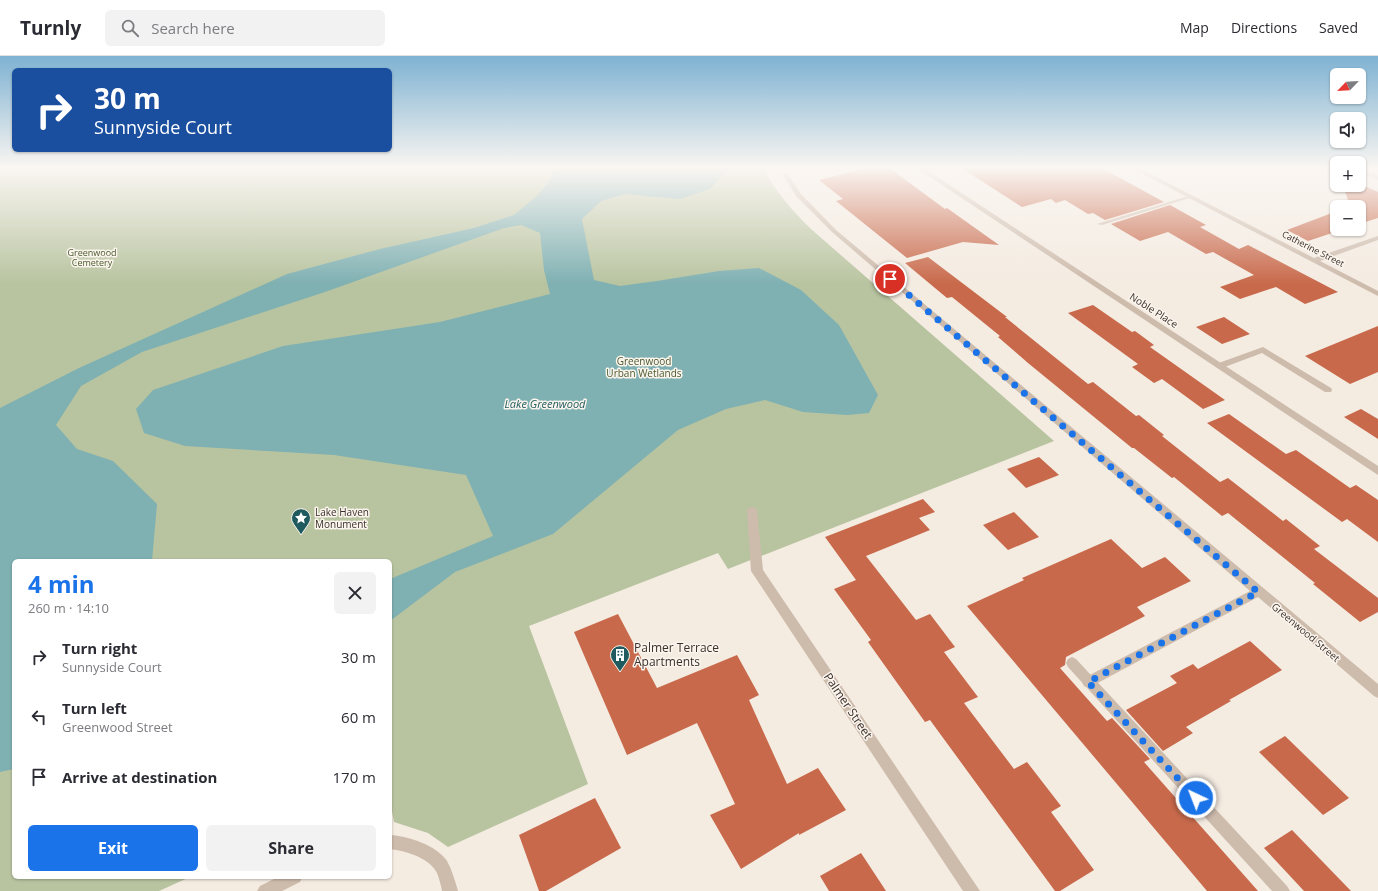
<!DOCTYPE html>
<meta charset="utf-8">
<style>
body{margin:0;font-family:"Open Sans",sans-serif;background:#f2f2f3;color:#2b2b33;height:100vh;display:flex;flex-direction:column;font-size:15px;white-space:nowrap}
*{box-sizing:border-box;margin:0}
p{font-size:13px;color:#7c7c81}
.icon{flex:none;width:22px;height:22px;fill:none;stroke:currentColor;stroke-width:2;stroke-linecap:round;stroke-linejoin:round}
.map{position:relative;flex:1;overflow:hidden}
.side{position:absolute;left:12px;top:503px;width:380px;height:320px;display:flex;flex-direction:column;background:#fff;border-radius:6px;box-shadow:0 1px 3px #0004}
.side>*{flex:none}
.banner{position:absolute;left:12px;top:12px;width:380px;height:84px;border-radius:6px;box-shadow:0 1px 3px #0004;background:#1a4fa0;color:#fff;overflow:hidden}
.needle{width:26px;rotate:245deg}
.tools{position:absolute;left:1330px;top:12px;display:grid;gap:8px}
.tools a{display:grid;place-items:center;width:36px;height:36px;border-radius:6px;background:#fff;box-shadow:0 1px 3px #0004;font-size:20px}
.pin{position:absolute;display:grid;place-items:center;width:34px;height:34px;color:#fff;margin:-17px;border:2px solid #fff;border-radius:50%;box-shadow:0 1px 4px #0007}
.me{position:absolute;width:44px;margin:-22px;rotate:317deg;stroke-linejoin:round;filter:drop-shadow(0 0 3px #0008)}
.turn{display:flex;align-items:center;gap:14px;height:84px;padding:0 16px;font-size:18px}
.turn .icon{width:52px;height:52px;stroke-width:2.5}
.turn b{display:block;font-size:28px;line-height:34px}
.round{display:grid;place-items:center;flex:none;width:42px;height:42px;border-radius:6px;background:#f2f2f3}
.summary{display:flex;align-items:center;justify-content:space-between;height:68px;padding:0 16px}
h1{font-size:24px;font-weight:700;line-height:30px;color:#1a73e8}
.action{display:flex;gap:8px;margin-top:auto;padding:8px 16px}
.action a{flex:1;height:46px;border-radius:6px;background:#1a73e8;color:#fff;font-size:16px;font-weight:700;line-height:46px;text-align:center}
.action a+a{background:#f2f2f3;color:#2b2b33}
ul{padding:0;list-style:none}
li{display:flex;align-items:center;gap:12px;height:60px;padding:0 16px}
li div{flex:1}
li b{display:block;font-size:15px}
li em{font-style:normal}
header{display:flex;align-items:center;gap:24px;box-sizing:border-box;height:56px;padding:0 20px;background:#fff;border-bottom:1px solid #e1e1e2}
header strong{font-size:19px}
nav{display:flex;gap:22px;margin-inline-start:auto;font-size:14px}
.search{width:280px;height:36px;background:#f2f2f3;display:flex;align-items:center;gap:10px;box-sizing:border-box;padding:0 14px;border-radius:6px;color:#7c7c81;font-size:15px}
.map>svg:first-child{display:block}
.green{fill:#b8c4a0}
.water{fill:#7fb0b2}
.building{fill:#c8694b}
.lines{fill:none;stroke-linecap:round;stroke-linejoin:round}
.service{fill:#cdbbac;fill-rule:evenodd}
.minor{fill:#cdbbac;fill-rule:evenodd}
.route{stroke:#1a73e8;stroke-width:7;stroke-dasharray:0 12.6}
.labels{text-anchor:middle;stroke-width:3;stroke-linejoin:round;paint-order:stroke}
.far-street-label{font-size:9px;fill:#3b302b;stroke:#fbf5ee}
.far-park-label{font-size:9px;fill:#4a5a2e;stroke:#fbf5ee}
.street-label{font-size:10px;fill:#3b302b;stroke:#fbf5ee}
.park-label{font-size:10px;fill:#4a5a2e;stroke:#fbf5ee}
.poi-label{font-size:10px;fill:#3b302b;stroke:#fbf5ee;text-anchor:start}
.water-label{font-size:11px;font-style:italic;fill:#1f5a5e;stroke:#fbf5ee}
.near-poi-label{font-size:12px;fill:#3b302b;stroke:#fbf5ee;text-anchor:start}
.near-street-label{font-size:12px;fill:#3b302b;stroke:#fbf5ee}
</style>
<header>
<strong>Turnly</strong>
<div class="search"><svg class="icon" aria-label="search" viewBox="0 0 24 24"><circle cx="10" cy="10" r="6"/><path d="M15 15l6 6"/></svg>Search here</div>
<nav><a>Map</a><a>Directions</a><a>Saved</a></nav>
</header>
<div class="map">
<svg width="1378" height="835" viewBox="0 0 1378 835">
<rect width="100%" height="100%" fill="#f4ebe1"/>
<path class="green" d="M0,111H763C775,136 792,154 811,173L1054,385L728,513L718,497L529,570L588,728L448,791L428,777L394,766L390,744V505H14V821H190L159,835H0Z"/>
<path class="water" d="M554,111H730L710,133L680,143L625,138L601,145L582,163L594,224L620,230L657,225L719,215L759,212L801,234L839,269L878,339L869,357L847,359L803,356L765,344L726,353L678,374L553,478L455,516L390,565V523L493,480L466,419L334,399L185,390L144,377L136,353L153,334L283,290L440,266L550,238L544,214L540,177L521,169L504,172L325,236L142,296L81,330L56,369L77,393L113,405L157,448L152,505H14V713L0,716V352L79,312L287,218L380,193L474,172L514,159L538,139L550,124Z"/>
<g class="building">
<path d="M871,111H888L945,153L947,152L999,189L963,186L907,202L836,145L843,143L819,124Z"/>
<path d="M960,111H1100L1164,146L1105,164L1093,157L1088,158L1065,144L1056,147L1051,143L1022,151Z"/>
<path d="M1343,129H1350L1355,131L1362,129L1378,136V162L1359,168V151H1347L1350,150Z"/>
<path d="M1170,149L1206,169L1200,171L1239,193L1248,189L1338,236L1305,248L1276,231L1240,243L1220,231L1254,219L1213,196L1206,198L1168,176L1140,185L1111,168Z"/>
<path d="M1337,155V173H1344L1308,185L1287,174Z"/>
<path d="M928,201L1007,261H1005L1088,328L1093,326L1136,360L1139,359L1164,379L1162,380L1220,426L1228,422L1283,465L1286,463L1320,490L1314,493L1378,542V556L1360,566L1313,528L1315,527L1228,457L1222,460L1174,421L1172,422L1134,392H1132L1028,307L998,281L1000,280L952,241L947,242L905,207Z"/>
<path d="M1093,249L1132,276L1135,275L1154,289L1150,291L1225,344L1203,353L1162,323L1154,327L1132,311L1138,308L1068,257Z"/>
<path d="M1224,261L1250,278L1222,288L1196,271Z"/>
<path d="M1378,270V316L1350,328L1305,300Z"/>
<path d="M1361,353L1378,363V383L1344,361Z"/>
<path d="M1229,358L1286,398L1296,394L1350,432L1356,429L1378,444V486L1347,463L1342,466L1207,367Z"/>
<path d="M1039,401L1059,419L1026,432L1007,413Z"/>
<path d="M923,443L935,456L919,462L930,474L866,500L916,564L930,558L955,591L944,596L978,641L964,647L1014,713L1027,706L1061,750L1051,756L1094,814L1060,835H1055L930,664L925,666L868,586L871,584L834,533L856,524L825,481Z"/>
<path d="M1014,456L1039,481L1008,494L983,469Z"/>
<path d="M1111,483L1142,512L1165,501L1191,525L1137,551L1145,560L1066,601L1065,609L1060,612L1107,665L1112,662L1150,703L1144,706L1258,835H1207L967,550L1024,524L1022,522Z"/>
<path d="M618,558L657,632L737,599L759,639L749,644L787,728L818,712L846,754L799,779V777L741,813L710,759L735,748L697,667L627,699L574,576Z"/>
<path d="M1250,585L1282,614L1229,644L1231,645L1186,671L1193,677L1163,695L1126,654L1177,627L1170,620L1193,608L1198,613Z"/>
<path d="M1285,680L1349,742L1323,759L1259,696Z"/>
<path d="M595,742L621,792L546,835H539L519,779Z"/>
<path d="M1292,774L1351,835H1304L1264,792Z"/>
<path d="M861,797L886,835H829L820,820Z"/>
</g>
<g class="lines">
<g class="service">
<path d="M1188,140L1193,141L1102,169L1097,168Z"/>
<path d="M1263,291L1331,332L1332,334L1331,336H1325L1262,297L1222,312L1219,313L1215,310L1216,308Z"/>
<path d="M1072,601L1076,603L1287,830L1290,835H1272L1068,611L1066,607L1068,603Z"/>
</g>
<g class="minor">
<path d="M915,111H922L1378,410V419Z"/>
<path d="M1129,111H1137L1314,202L1378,180V184L1320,205L1378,235V240Z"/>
<path d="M1359,112L1378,120V124L1359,116Z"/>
<path d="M784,118H788L801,138L836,174L1378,628V642L1374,640L1258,541L1092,630L1088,632L1084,630L1082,626L1084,622L1250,535L832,176L796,140L783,119Z"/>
<path d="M752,451L756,452L757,455L763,514L980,835H963L753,518L751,515L747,455L748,452Z"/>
<path d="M390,779C408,780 436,789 447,805C452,814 455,825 458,835H442C441,829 439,822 437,817C429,801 405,795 390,793Z"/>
<path d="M278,821H302L300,826L282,835H257L260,830Z"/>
</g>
</g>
<linearGradient id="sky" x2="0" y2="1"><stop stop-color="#7eb2d2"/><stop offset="0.49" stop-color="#faf6f2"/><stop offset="1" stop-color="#faf6f2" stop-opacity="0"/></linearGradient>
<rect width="1378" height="228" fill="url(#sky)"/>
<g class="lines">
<path class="route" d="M890,223L1258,536L1088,626L1196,742"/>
</g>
<defs>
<g id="sight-pin" transform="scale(1)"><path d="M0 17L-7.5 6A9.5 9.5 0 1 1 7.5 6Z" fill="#1f5a5e" stroke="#fbf5ee"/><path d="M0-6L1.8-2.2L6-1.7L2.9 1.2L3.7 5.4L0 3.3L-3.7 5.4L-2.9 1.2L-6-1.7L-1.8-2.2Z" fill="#fff"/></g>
<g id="building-pin" transform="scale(1)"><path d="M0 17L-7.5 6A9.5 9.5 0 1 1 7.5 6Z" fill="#1f5a5e" stroke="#fbf5ee"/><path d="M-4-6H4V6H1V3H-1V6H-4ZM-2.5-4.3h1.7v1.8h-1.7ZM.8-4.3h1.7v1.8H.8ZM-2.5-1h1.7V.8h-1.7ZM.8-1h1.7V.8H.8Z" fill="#fff"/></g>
</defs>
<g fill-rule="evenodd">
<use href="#sight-pin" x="301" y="462"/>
<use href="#building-pin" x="620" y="599"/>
</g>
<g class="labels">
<g class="far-street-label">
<text transform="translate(1313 193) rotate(27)" y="3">Catherine Street</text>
</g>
<g class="far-park-label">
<text x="92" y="200">Greenwood<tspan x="92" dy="10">Cemetery</tspan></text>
</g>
<g class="street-label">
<text transform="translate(1154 254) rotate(33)" y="4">Noble Place</text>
<text transform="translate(1306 576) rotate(40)" y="4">Greenwood Street</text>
</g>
<g class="park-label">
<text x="644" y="309">Greenwood<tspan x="644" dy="12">Urban Wetlands</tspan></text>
</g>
<g class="poi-label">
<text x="315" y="460">Lake Haven<tspan x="315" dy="12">Monument</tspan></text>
</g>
<g class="water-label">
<text x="545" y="352">Lake Greenwood</text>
</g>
<g class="near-poi-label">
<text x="634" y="596">Palmer Terrace<tspan x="634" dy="14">Apartments</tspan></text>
</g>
<g class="near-street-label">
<text transform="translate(848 650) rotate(56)" y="4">Palmer Street</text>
</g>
</g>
</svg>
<div class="tools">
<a><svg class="needle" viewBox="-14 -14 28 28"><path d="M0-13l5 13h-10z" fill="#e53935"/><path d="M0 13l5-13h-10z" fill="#7c7c81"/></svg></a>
<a><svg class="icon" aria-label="sound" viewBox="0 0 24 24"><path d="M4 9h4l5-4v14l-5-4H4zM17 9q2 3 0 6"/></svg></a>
<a>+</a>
<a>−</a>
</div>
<div class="pin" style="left:890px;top:223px;background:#d93025"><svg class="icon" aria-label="arrive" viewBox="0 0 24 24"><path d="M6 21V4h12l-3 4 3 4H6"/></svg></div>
<svg class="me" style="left:1196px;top:742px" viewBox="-20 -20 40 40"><circle r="17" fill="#1a73e8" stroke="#fff" stroke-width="3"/><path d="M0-11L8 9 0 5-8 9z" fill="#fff"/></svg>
<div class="banner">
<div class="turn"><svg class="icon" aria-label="right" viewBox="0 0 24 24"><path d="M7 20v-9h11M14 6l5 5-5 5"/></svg><div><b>30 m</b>Sunnyside Court</div></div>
</div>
<section class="side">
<div class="summary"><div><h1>4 min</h1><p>260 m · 14:10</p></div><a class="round"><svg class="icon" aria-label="close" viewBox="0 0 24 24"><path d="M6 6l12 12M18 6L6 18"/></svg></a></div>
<ul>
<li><svg class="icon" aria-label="right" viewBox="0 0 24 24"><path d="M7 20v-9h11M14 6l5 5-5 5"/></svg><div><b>Turn right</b><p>Sunnyside Court</p></div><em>30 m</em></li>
<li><svg class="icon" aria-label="left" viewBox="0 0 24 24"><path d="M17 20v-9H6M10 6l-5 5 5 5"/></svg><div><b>Turn left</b><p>Greenwood Street</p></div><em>60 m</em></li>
<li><svg class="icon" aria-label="arrive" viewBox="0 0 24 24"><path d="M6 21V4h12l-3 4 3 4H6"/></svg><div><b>Arrive at destination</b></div><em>170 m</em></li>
</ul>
<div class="action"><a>Exit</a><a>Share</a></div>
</section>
</div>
